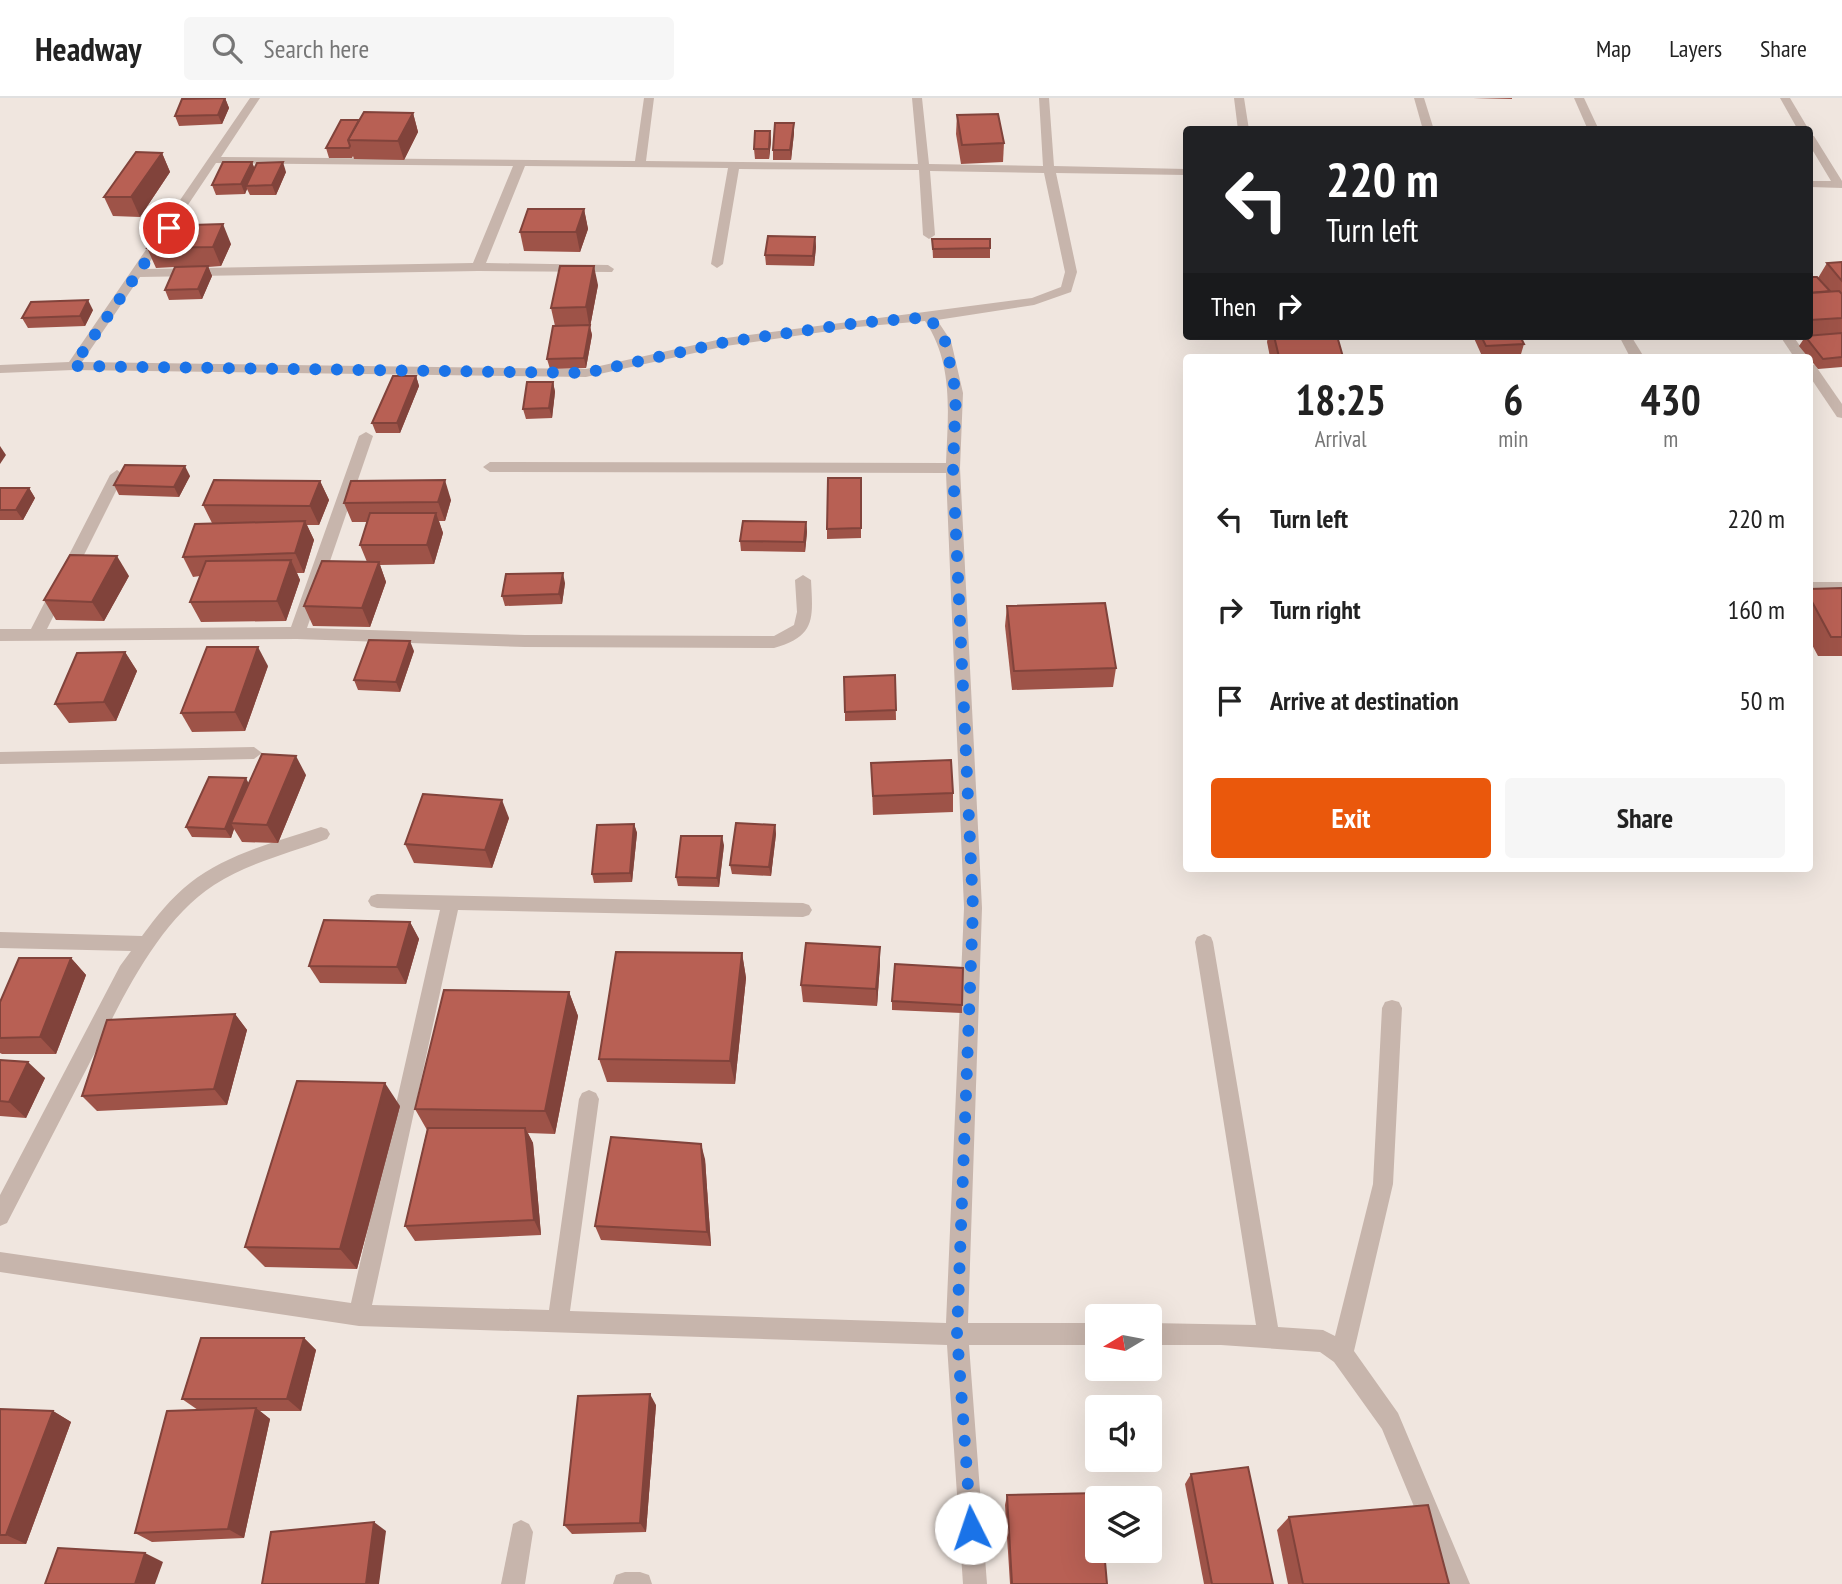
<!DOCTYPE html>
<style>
body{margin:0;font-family:"PT Sans Narrow",sans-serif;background:#f6f6f6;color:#222;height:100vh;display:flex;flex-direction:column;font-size:26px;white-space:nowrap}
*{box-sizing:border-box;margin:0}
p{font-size:23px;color:#767676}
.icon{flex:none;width:38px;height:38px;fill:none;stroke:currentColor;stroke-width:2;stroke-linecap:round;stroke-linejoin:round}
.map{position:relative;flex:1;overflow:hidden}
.details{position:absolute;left:1183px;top:256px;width:630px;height:518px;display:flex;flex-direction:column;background:#fff;border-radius:7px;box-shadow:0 7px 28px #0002}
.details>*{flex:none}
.hud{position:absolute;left:1183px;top:28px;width:630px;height:214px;border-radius:7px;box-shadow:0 7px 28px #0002;background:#202124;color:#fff;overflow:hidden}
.needle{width:46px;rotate:260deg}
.fabs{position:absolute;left:1085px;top:1206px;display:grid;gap:14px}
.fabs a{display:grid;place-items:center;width:77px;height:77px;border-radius:7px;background:#fff;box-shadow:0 7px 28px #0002;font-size:35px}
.pin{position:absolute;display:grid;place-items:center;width:60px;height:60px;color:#fff;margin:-30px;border:4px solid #fff;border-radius:50%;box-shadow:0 2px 7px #0007}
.me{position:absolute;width:77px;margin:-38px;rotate:356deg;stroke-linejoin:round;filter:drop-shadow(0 0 5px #0008)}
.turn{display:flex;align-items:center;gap:24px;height:147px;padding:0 28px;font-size:32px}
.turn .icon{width:91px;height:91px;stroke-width:2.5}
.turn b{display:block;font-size:49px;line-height:60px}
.then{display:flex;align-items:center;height:66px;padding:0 28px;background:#0003;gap:14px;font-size:26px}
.eta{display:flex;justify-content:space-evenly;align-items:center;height:119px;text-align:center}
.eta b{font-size:42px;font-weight:700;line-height:49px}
.cta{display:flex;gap:14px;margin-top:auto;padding:14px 28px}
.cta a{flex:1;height:80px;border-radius:7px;background:#ea580c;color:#fff;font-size:28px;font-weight:700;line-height:80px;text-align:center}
.cta a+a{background:#f6f6f6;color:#222}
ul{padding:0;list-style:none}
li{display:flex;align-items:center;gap:21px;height:91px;padding:0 28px}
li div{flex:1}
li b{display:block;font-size:26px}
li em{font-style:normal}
header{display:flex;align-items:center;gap:42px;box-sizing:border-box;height:98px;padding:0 35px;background:#fff;border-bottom:2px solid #e0e0e0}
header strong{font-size:33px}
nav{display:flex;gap:38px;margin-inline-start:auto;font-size:24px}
.search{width:490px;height:63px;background:#f6f6f6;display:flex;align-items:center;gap:18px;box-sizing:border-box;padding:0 24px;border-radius:7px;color:#767676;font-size:26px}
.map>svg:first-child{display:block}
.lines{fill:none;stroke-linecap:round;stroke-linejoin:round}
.minor{fill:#c7b5ac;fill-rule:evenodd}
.wall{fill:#9e5348}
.shaded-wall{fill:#81433b}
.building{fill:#b86054;stroke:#81433b;stroke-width:2}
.route{stroke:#1a73e8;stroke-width:12;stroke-dasharray:0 21.6}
</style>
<header>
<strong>Headway</strong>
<div class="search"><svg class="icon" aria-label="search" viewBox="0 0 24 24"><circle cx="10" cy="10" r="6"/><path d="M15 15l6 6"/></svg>Search here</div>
<nav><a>Map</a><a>Layers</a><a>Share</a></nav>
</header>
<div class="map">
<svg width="1842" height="1486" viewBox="0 0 1842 1486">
<rect width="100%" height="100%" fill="#f0e6df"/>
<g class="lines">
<g class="minor">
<path d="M250,0H260L221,59L635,63L644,0H654L646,63L918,66L912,0H922L929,66L1043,68L1039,0H1049L1054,68L1186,71V77L1056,75L1077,174L1071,194L1034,207L937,222L951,243L963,295L960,370L982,810L968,1225H1097V1247H969L987,1486H963L947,1247L359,1228L0,1174V1154L351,1205L440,812L377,810L371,808L368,803L371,798L377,796L803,805L809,807L812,812L809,817L803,819L458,812L372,1207L549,1212L579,1001L582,995L589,992L596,995L599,1001L570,1213L946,1225L964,810L946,375L490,374L483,369L490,364L946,365C948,316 954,266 925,223L857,229L726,248L586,279L73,272L0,275V267L69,264ZM216,65L513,68L473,165L145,171ZM525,68L728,70L711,166L717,170L723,166L739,71L919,72L923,137L929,141L935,137L930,73L1044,75L1065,174L1061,189L1032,200L726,240L586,271L82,264L140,179L478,173L612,174L614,171L608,167L486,165Z"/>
<path d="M1234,0H1244L1249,32H1238Z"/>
<path d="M1414,0H1424L1434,32H1423Z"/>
<path d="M1574,0H1584L1599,32H1588Z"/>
<path d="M1780,0H1790L1809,32H1798Z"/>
<path d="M1810,37L1814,38L1842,83V90L1810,89V83H1831L1810,48Z"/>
<path d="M1619,238H1631L1644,259H1630Z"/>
<path d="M1780,238H1793L1808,259H1794Z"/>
<path d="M1810,266L1815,267L1842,306V320L1837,319L1810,279Z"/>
<path d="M366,334L373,338L307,530L525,537L774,538L794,527L797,514L795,482L803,477L811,482C813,521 816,538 774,550L525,549L297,541L0,543V531H31L110,377L117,372L124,377L47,531L291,529L359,338Z"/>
<rect x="1810" y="484" width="32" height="10"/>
<path d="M254,649L262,655L254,661L0,666V654Z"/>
<path d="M321,729L327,731L330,736L327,741C290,755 248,765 214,787C153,827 118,911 85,974C59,1024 33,1075 7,1125L0,1128V1097L120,868L131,853L0,850V834L142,838C156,819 171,800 190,785C226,756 278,743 321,729Z"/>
<path d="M1204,836L1211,839L1213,844L1278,1229L1323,1232L1335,1238L1373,1086L1382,910L1385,904L1392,902L1399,904L1402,910L1393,1086L1354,1253L1398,1315L1470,1486H1446L1382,1331L1334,1264L1320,1254L1221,1247H1150V1225L1256,1227L1195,844L1197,839Z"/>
<path d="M521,1422L529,1426L533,1434L525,1486H501L513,1426Z"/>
<path d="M625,1474H640L649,1477L652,1486H613L616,1477Z"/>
</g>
</g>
<g class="wall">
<path d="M225,0L229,10L222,26L179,28L175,18Z"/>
<path d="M1473,0H1512V1Z"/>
<path d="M413,15L418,34L404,62L354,61L353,58L352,60H329L326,50L359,22Z"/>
<path d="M957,17L1004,45L1003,64L961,66L956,36Z"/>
<path d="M794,25V35L791,62H773V52Z"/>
<path d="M770,33L771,43L769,61H755L754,51Z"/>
<path d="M162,55L170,74L140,119L113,118L104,99Z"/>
<path d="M252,64L254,70L286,74L276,97H250L247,91L245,96L216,97L212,87Z"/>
<path d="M584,111L588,131L580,154L524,153L520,134Z"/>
<path d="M815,139L816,149L814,168L766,167L765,157Z"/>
<path d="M932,141L990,150V160H933Z"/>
<path d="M231,146L221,168L208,169L212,178L202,201L169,202L165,192L175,169L156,170L147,150Z"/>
<path d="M1842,164V269L1818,271L1810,261V259H1808L1799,248L1803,242H1796L1793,238H1810V179L1818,180L1827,165Z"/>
<path d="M598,187L590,229L592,237L586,270L550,271L547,261L555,228L551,210Z"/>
<path d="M93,212L85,228L28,230L22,220Z"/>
<path d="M1268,238H1337L1343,259H1270L1267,244Z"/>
<path d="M1473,238H1520L1524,246L1521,256L1482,258Z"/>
<path d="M416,278L419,288L400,335H376L372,325Z"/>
<path d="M553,284L555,294L552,320L526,321L523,311Z"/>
<path d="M190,378L179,399L119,397L114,387Z"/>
<path d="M320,383L329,402L319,427H307L314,442L304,475H297L300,482L286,523L201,524L190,504L200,478L193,479L183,459L212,425L203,407Z"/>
<path d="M0,390H29L35,400L23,422H0Z"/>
<path d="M861,390V440L827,441V431Z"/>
<path d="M451,402L445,423H439L443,435L434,466L380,467L386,484L370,529L313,528L304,508L367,464L360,447L367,424H352L344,405Z"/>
<path d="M806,424L807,434L805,454L741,453L740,443Z"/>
<path d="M129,478L104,523L56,522L44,502Z"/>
<path d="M565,485L562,506L505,508L502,498Z"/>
<path d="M1842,490V558H1818L1810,543V491Z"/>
<path d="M1007,508L1116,570L1113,589L1012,592L1005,528Z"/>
<path d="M414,553L400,594L358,592L354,582Z"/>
<path d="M125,554L137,573L116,623L69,625L55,606Z"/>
<path d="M268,568L245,633L192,634L181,615Z"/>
<path d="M895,577L896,622L845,623V614Z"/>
<path d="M871,665L953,695V714L873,717Z"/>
<path d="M306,677L278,745L242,744L234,731L231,740L192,739L186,729L249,685Z"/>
<path d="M509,720L492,770L414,765L405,746Z"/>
<path d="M634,726L637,735L632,784L594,785L592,776Z"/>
<path d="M775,727L776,736L771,778L732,776L730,767Z"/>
<path d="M724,747L719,789L678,788L676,779Z"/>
<path d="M410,824L419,841L406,886L320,885L309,868Z"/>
<path d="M742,855L746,880L735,986L607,984L599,961Z"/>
<path d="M71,860L86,877L56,956H2L0,955V904Z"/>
<path d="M880,866L877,908L803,904L801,887Z"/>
<path d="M569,894L578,918L555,1036L528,1035L533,1045L541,1137L415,1143L405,1128L427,1032L415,1011Z"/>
<path d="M892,903L962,907V915L892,912Z"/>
<path d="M235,916L247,932L227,1007L97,1013L82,998Z"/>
<path d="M0,962L45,980L26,1020L0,1018Z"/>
<path d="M400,1008L357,1171L265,1169L245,1149Z"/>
<path d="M705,1061L711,1148L601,1142L595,1128Z"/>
<path d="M304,1240L316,1252L301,1313H260L270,1321L244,1440L152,1444L135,1435L198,1312L182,1301Z"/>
<path d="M656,1307L646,1434L572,1436L564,1427Z"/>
<path d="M0,1311L53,1313L71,1324L26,1446H0Z"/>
<path d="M1191,1376L1273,1486H1204L1185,1386Z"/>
<path d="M1007,1397L1107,1486H1010L1005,1407Z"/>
<path d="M1289,1419L1449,1486H1288L1277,1432Z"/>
</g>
<g class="shaded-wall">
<path d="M225,0L229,10L222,26L218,17Z"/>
<path d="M413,15L418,34L404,62L398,43Z"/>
<path d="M794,25V35L791,62L790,52Z"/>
<path d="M770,33L771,43L769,61V51Z"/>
<path d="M162,55L170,74L140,119L131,99Z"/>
<path d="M252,64L256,74L246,88L247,91L245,96L241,86Z"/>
<path d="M283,64L286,74L276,97L272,87Z"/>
<path d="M584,111L588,131L580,154L576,134Z"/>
<path d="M223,126L231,146L221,168L213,149Z"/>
<path d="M815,139L816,149L814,168L813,158Z"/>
<path d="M208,168L212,178L202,201L198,191Z"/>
<path d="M594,168L598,187L590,229L592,237L586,270L584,260L589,227L586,209Z"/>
<path d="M88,202L93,212L85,228L80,218Z"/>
<path d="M416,278L419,288L400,335L397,325Z"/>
<path d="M553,284L555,294L552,320L549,310Z"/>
<path d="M0,348L6,357L0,366Z"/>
<path d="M185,368L190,378L179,399L174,389Z"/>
<path d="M445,382L451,402L445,423L438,404Z"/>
<path d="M320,383L329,402L319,427L310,408Z"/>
<path d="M29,390L35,400L23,422L16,412Z"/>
<path d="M436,415L443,435L434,466L427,447Z"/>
<path d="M305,423L314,442L304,475L295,455Z"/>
<path d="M806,424L807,434L805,454L804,444Z"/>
<path d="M117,458L129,478L104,523L92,504Z"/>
<path d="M291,462L300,482L286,523L277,503Z"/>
<path d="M379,464L386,484L370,529L362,510Z"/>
<path d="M563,475L565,485L562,506L559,496Z"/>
<path d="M410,543L414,553L400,594L396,584Z"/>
<path d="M258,549L268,568L245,633L235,614Z"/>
<path d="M125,554L137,573L116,623L104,604Z"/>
<path d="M296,658L306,677L278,745L267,727Z"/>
<path d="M246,680L251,690L231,725L234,731L231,740L225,731Z"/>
<path d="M502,702L509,720L492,770L485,752Z"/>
<path d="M634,726L637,735L632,784L630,775Z"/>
<path d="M775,727L776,736L771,778L769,769Z"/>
<path d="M722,738L724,747L719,789L717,780Z"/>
<path d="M410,824L419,841L406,886L397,869Z"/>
<path d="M880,849V866L877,908L876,891Z"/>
<path d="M742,855L746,880L735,986L730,963Z"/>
<path d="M71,860L86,877L56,956L40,939Z"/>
<path d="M569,894L578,918L555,1036L545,1013Z"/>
<path d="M235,916L247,932L227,1007L214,991Z"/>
<path d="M28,964L45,980L26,1020L9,1004Z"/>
<path d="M385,985L400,1008L357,1171L340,1151Z"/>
<path d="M525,1030L533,1045L541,1137L534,1122Z"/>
<path d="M701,1046L705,1061L711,1148L707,1134Z"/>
<path d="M304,1240L316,1252L301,1313L287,1301Z"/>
<path d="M650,1296L656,1307L646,1434L640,1425Z"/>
<path d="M256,1310L270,1321L244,1440L228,1431Z"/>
<path d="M53,1313L71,1324L26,1446L6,1437Z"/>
<path d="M374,1424L386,1433L379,1486H366Z"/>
<path d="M145,1455L163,1464L155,1486H135Z"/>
</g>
<g class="building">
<path d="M225,0L218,17L175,18L182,1Z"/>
<path d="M364,14L413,15L398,43L348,42Z"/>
<path d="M998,16L1004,45L962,47L957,17Z"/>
<path d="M341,22H359L348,42L350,48L349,50H326Z"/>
<path d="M775,25H794L790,52H773Z"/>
<path d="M755,33H770L769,51H754Z"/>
<path d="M136,54L162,55L131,99H104Z"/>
<path d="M223,64H252L241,86L212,87Z"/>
<path d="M283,64L272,87L246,88L257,65Z"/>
<path d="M528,111H584L576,134H520Z"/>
<path d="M223,126L213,149L147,150L158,128Z"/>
<path d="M768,138L815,139L813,158L765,157Z"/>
<path d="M932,141H990V150L933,151Z"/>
<path d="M1842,164V183L1827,165Z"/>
<path d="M208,168L198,191L165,192L175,169Z"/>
<path d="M560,168H594L586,209L551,210Z"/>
<path d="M1810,179H1817L1830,193L1810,195Z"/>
<path d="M1839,193L1842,196V220L1810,222V195Z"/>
<path d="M88,202L80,218L22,220L31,204Z"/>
<path d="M590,227L584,260L547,261L553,228Z"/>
<path d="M1842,235V259L1823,261L1805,238Z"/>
<path d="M1274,238H1337L1343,259H1279Z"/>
<path d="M1481,238H1520L1524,246L1486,248Z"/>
<path d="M393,278H416L397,325H372Z"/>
<path d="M527,284H553L549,310L523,311Z"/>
<path d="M125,367L185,368L174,389L114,387Z"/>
<path d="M828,380H861V430L827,431Z"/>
<path d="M214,382L320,383L310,408L203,407Z"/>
<path d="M445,382L438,404L344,405L351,383Z"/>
<path d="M0,390H29L16,412H0Z"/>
<path d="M370,415H436L427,447H360Z"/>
<path d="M305,423L295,455L183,459L195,426Z"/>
<path d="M743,423L806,424L804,444L740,443Z"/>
<path d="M70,457L117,458L92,504L44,502Z"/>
<path d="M291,462L277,503L190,504L206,463Z"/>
<path d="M322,463L379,464L362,510L304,508Z"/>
<path d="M563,475L559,496L502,498L506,476Z"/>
<path d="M1842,490V539H1831L1810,500V491Z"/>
<path d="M1105,505L1116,570L1014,573L1007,508Z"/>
<path d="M369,542L410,543L396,584L354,582Z"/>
<path d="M207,549H258L235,614L181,615Z"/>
<path d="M125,554L104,604L55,606L77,555Z"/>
<path d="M895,577L896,612L845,614L844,579Z"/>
<path d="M262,656L296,658L267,727L231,725Z"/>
<path d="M951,662L953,695L873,698L871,665Z"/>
<path d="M209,679L246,680L225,731L186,729Z"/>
<path d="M423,696L502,702L485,752L405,746Z"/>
<path d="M736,725L775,727L769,769L730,767Z"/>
<path d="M634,726L630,775L592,776L597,727Z"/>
<path d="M681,738H722L717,780L676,779Z"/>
<path d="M324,822L410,824L397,869L309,868Z"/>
<path d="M806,845L880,849L876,891L801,887Z"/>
<path d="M616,854L742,855L730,963L599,961Z"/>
<path d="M19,860H71L40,939L0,940V904Z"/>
<path d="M895,866L963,870L962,907L892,903Z"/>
<path d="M444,892L569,894L545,1013L415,1011Z"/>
<path d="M235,916L214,991L82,998L107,922Z"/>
<path d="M0,962L28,964L9,1004L0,1003Z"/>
<path d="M297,983L385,985L340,1151L245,1149Z"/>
<path d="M428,1030H525L534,1122L405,1128Z"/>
<path d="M611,1039L701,1046L707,1134L595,1128Z"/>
<path d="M201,1240H304L287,1301H182Z"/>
<path d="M650,1296L640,1425L564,1427L578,1298Z"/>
<path d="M256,1310L228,1431L135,1435L167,1313Z"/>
<path d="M0,1311L53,1313L6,1437H0Z"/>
<path d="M1248,1369L1273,1486H1212L1191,1376Z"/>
<path d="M1099,1395V1400H1097V1452H1104L1107,1486H1012L1007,1397Z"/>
<path d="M1428,1407L1449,1486H1303L1289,1419Z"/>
<path d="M374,1424L366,1486H262L271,1434Z"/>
<path d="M58,1450L145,1455L135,1486H45Z"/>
</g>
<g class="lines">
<path class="route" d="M169,130L73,268L586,275L726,244L857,225L929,219L945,243L956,295L953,370L973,810L957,1236L971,1430"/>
</g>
</svg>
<div class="fabs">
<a><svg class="needle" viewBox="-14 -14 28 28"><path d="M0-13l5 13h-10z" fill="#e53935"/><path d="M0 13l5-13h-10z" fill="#767676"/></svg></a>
<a><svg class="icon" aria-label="sound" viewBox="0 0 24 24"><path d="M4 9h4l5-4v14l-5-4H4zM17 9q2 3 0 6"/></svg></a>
<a><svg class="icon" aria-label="layers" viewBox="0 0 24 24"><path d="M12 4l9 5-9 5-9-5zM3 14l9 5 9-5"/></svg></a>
</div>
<div class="pin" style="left:169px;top:130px;background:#d93025"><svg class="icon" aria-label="arrive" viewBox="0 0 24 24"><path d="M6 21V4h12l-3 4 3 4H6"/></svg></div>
<svg class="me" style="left:971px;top:1430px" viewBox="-20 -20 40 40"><circle r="19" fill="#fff"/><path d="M0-13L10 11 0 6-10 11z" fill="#1a73e8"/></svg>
<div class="hud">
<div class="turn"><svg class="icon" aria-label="left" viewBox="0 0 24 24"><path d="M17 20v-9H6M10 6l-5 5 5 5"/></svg><div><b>220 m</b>Turn left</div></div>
<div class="then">Then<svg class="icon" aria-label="right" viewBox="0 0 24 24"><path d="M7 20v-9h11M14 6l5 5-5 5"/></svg></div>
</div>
<section class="details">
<div class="eta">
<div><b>18:25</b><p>Arrival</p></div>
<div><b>6</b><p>min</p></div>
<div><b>430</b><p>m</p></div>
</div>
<ul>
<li><svg class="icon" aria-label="left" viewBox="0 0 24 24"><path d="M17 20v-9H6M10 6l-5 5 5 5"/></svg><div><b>Turn left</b></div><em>220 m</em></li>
<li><svg class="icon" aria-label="right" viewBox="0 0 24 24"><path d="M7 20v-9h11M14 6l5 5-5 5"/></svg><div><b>Turn right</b></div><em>160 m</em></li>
<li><svg class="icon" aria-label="arrive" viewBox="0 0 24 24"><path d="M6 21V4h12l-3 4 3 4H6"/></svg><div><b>Arrive at destination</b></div><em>50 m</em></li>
</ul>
<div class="cta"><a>Exit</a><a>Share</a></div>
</section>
</div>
